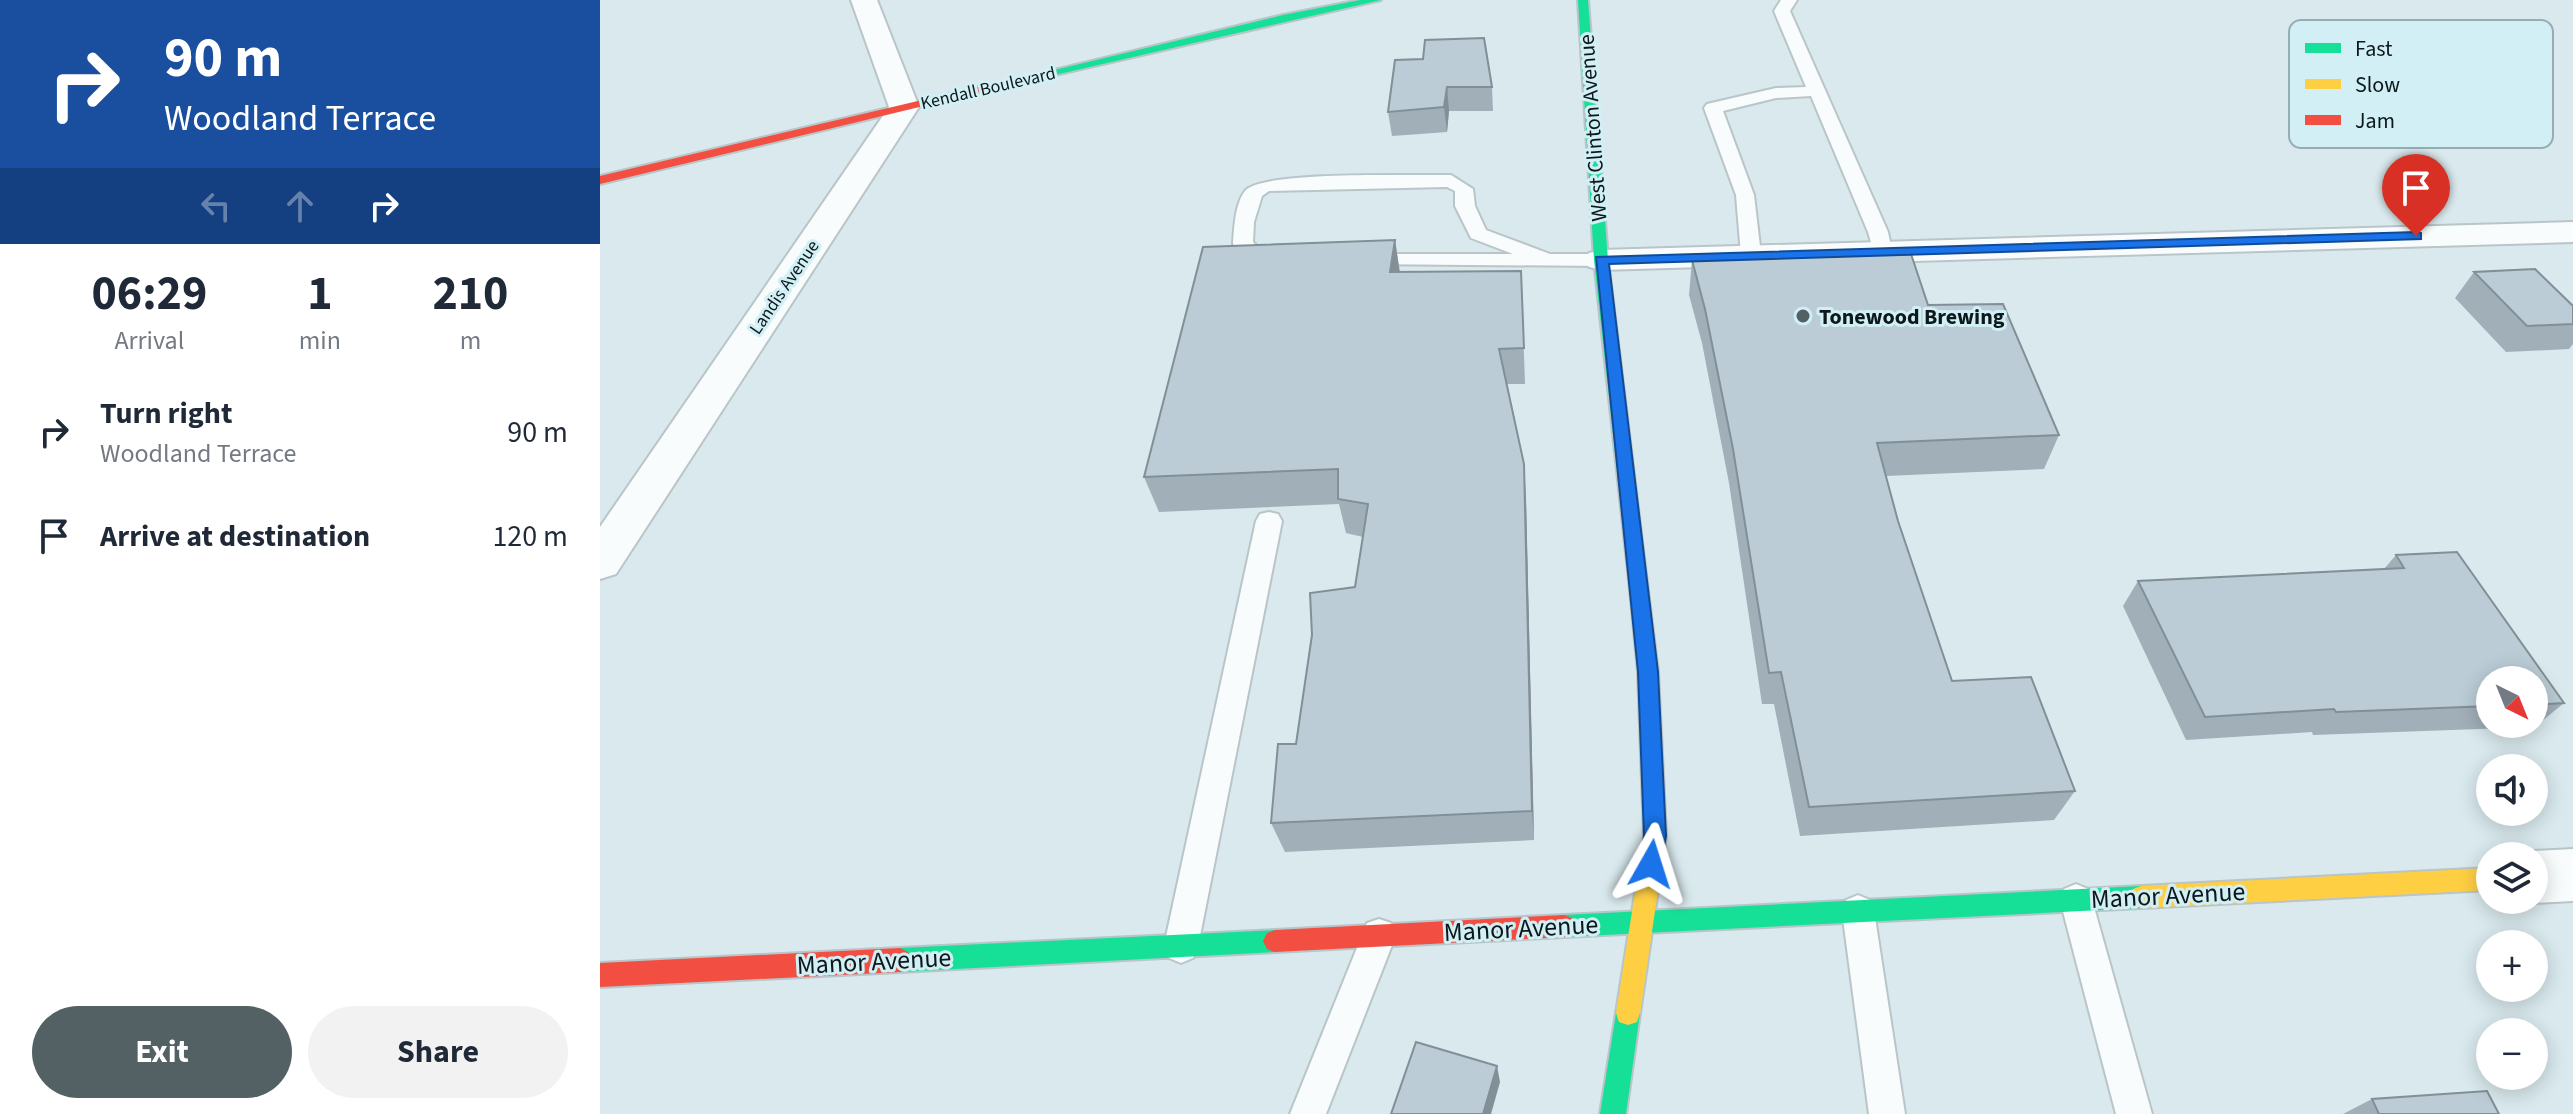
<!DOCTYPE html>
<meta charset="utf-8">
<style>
body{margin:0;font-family:"Source Sans 3",sans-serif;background:#f2f2f3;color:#1f2937;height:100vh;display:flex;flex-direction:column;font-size:30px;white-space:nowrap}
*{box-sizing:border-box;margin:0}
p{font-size:26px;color:#747a83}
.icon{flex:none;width:44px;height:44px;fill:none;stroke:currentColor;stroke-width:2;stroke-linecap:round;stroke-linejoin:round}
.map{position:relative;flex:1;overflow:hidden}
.details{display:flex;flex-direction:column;background:#fff;width:600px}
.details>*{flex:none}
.top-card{background:#1a4fa0;color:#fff;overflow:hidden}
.needle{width:52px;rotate:137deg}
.buttons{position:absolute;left:1876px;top:666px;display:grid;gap:16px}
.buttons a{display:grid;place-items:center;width:72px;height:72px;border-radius:50%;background:#fff;box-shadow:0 4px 20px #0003;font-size:40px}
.pin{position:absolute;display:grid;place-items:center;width:68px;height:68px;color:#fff;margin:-82px -34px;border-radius:50% 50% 50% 0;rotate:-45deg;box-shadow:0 0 8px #0007}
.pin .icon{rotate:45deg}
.me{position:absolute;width:88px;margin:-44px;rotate:6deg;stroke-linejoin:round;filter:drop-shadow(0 0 6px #0008)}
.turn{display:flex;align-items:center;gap:28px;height:168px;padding:0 32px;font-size:36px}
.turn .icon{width:104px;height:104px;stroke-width:2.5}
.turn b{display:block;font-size:56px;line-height:68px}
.lanes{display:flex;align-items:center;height:76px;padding:0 32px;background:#0003;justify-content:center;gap:40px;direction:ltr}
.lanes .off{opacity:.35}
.eta{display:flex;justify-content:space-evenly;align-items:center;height:136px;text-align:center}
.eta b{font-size:48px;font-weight:700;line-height:56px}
.primary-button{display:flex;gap:16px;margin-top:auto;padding:16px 32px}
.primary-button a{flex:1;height:92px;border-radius:48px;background:#546164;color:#fff;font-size:32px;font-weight:700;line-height:92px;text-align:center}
.primary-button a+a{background:#f2f2f3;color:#1f2937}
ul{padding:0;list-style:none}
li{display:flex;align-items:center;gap:24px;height:104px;padding:0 32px}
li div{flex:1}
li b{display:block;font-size:30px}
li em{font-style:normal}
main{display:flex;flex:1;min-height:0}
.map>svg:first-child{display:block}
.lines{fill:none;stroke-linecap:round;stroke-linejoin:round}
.lane-casing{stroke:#b9c5c8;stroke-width:4}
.street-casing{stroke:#b9c5c8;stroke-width:4}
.fast-casing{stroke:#b9c5c8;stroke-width:4}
.slow-casing{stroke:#b9c5c8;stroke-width:4}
.jam-casing{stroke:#b9c5c8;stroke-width:4}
.lane{fill:#f9fcfc;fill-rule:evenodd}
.street{fill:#f9fcfc;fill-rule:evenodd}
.fast{fill:#16e098;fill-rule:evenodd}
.slow{fill:#ffcf43;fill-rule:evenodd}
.jam{fill:#f24e42;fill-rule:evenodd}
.wall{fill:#a1afb8;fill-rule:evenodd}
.shaded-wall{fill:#838f96}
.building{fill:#bbccd6;stroke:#838f96;stroke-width:2}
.route{fill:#1a73e8;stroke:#114b97;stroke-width:2}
.poi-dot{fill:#546164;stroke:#d1eff5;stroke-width:3}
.labels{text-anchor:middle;stroke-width:6;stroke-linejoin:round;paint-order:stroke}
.far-street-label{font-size:18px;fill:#0d181a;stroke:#d1eff5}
.street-label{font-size:22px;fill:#0d181a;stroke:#d1eff5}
.poi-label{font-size:22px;font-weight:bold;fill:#0d181a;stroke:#d1eff5;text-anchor:start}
.near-street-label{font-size:26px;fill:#0d181a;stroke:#d1eff5}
.key{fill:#d1eff5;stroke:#96aeb3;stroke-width:2}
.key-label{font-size:22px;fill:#0d181a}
</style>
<main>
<section class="details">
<div class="top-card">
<div class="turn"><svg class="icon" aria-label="right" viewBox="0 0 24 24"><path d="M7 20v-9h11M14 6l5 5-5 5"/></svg><div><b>90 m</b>Woodland Terrace</div></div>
<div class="lanes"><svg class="icon off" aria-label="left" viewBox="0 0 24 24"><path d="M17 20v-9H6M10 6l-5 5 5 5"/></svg><svg class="icon off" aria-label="ahead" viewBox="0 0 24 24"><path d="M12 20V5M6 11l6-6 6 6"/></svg><svg class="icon" aria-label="right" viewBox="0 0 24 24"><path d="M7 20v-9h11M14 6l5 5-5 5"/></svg></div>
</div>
<div class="eta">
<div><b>06:29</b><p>Arrival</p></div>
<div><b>1</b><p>min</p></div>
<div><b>210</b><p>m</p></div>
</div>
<ul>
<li><svg class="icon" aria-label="right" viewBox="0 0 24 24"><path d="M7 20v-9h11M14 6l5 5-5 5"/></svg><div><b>Turn right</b><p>Woodland Terrace</p></div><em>90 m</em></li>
<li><svg class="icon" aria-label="arrive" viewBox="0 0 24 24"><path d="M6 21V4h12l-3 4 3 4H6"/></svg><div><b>Arrive at destination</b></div><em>120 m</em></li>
</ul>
<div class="primary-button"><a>Exit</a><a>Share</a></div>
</section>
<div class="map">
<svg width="1973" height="1114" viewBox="0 0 1973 1114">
<rect width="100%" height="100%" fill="#d9e9ed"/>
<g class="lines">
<g class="lane-casing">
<g id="lane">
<path d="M1181,0H1197L1190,11L1288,232L1292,252L1289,256H1275L1268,232L1211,96L1176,98L1123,111L1154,195L1161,255L1151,261L1141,255L1136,195L1104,108L1107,104L1176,88L1206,87L1174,11Z"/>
<path d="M851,175L873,189L875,206L886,230L950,254H1001L1011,260L1001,266L758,264L755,260L758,256L765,254H913L871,238L855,206V191L847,187L669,191L662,196L654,222L653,242L662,251L681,256L684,260L674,266L648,259L633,244C634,228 635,204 645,191C661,170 818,176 851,175Z"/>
<path d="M669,512L678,514L682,521L598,946L593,958L581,963L569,958L564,946L656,521L660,514Z"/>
<path d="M1476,884L1488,889L1492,900L1552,1114H1516L1460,900L1464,889Z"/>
<path d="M1258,895L1270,900L1274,911L1305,1114H1269L1242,911L1246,900Z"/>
<path d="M779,919L791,923L796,935L726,1114H690L767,923Z"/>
</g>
</g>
<g class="street-casing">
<g id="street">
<path d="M251,0H277L319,107L16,574L0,579V527L289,107Z"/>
<path d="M1973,222V242L1001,270L989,267L984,260L989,253L1001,250Z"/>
<path d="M1973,849V901L1934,903L1927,900H1934V856H1921L1934,851Z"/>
</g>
</g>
<g class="fast-casing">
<g id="fast">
<path d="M760,0H781L390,90L384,87L683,15Z"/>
<path d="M978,0H988L1008,260L1049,599L1047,604H1033L1031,599L994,260Z"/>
<path d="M1541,886L1549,889L1552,897L1549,905L1541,908L964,937L956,934L953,926L956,918L964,915Z"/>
<path d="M675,930L683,933L687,941L683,949L675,952L300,972L292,968L288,960L292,952L300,948Z"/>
<path d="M1028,1001L1037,1004L1040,1013L1026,1114H1000L1016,1013L1019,1004Z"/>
</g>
</g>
<g class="slow-casing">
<g id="slow">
<path d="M1040,592L1047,594L1049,599L1058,672L1066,836L1040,1013L1037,1022L1028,1025L1019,1022L1016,1013L1044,836L1038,672L1031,599L1033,594Z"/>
<path d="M1890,868V890L1541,908L1533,905L1530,897L1533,889L1541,886Z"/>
</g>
</g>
<g class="jam-casing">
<g id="jam">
<path d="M390,84L394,85V89L0,184V176Z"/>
<path d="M964,915L972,918L975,926L972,934L964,937L675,952L667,949L663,941L667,933L675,930Z"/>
<path d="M300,948L308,952L312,960L308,968L300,972L0,987V963Z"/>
</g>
</g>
<use href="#lane" class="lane"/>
<use href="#street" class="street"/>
<use href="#fast" class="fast"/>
<use href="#slow" class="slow"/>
<use href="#jam" class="jam"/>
</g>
<g class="wall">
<path d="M795,60L892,87L893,111H849L847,132L792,136L788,112Z"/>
<path d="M795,240L800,272L921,271L925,384H907L926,499L934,840L685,852L671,823L696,744L755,587L763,537L746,533L739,504L559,512L544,477Z"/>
<path d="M1092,260L1328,305L1459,435L1444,469L1286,476L1298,521L1352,681L1475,791L1454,820L1200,836L1174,704H1162L1129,483L1102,343L1089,295Z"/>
<path d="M1874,272L1973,306V344L1969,349L1906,352L1855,298Z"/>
<path d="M1796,555L1964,703L1935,727L1713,735L1712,732L1586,740L1523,606L1538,581L1784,569ZM1890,680H1934V724H1890Z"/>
<path d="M1772,1099L1899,1114H1743Z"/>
</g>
<g class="shaded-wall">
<path d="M847,87L849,111L847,132L844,107Z"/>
<path d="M795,240L800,275L790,272Z"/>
<path d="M924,464L926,499L934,840L932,811Z"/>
<path d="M897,1066L900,1082L891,1114H883Z"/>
</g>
<g class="building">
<path d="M884,38L892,87H847L844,107L788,112L795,60L823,59L825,40Z"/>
<path d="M795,240L790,272L921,271L924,348L899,349L924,464L932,811L671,823L678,744H696L712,635L710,593L755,587L768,504L738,499V469L544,477L603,247Z"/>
<path d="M1311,254L1328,305L1403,304L1459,435L1277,443L1298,521L1352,681L1431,677L1475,791L1209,807L1181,672L1169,673L1133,449L1105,309L1092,260Z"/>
<path d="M1935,269L1973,306V324L1927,326L1874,272Z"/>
<path d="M1857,552L1964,703L1934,705V680H1890V706L1736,712L1734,709L1605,717L1538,581L1804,568L1796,555Z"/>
<path d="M816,1042L897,1066L883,1114H791Z"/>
<path d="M1887,1091L1899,1114H1779L1772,1099Z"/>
</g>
<path class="route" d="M1816,232L1821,233V239L1009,264L1058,672L1066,836L1059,872L1051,875L1043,872L1039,864L1044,836L1038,672L996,257Z"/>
<circle class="poi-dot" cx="1203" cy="316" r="8"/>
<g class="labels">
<g class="far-street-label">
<text transform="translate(388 88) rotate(-13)" y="6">Kendall Boulevard</text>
<text transform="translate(184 287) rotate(-56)" y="6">Landis Avenue</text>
</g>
<g class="street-label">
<text transform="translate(992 128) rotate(-94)" y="8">West Clinton Avenue</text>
</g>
<g class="poi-label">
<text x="1219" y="324">Tonewood Brewing</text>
</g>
<g class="near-street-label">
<text transform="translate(1568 895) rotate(-3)" y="9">Manor Avenue</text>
<text transform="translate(921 928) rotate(-3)" y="9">Manor Avenue</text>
<text transform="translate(274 961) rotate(-3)" y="9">Manor Avenue</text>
</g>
</g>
<rect x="1689" y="20" width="264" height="128" rx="12" class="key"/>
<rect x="1705" y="43" width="36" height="10" fill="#16e098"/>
<rect x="1705" y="79" width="36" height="10" fill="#ffcf43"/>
<rect x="1705" y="115" width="36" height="10" fill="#f24e42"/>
<g class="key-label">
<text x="1755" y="56">Fast</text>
<text x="1755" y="92">Slow</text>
<text x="1755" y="128">Jam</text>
</g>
</svg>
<div class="buttons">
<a><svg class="needle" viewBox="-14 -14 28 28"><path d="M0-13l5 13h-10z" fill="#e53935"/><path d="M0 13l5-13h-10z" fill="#747a83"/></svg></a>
<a><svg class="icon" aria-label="sound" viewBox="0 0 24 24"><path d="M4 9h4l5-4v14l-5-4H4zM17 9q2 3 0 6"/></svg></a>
<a><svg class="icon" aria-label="layers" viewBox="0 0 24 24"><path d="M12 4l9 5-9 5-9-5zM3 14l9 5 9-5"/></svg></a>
<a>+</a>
<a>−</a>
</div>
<div class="pin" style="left:1816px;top:236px;background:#d93025"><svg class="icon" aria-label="arrive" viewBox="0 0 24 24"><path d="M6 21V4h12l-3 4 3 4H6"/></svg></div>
<svg class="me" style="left:1051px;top:864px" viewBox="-20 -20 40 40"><path d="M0-17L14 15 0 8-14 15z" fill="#1a73e8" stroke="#fff" stroke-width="4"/></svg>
</div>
</main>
